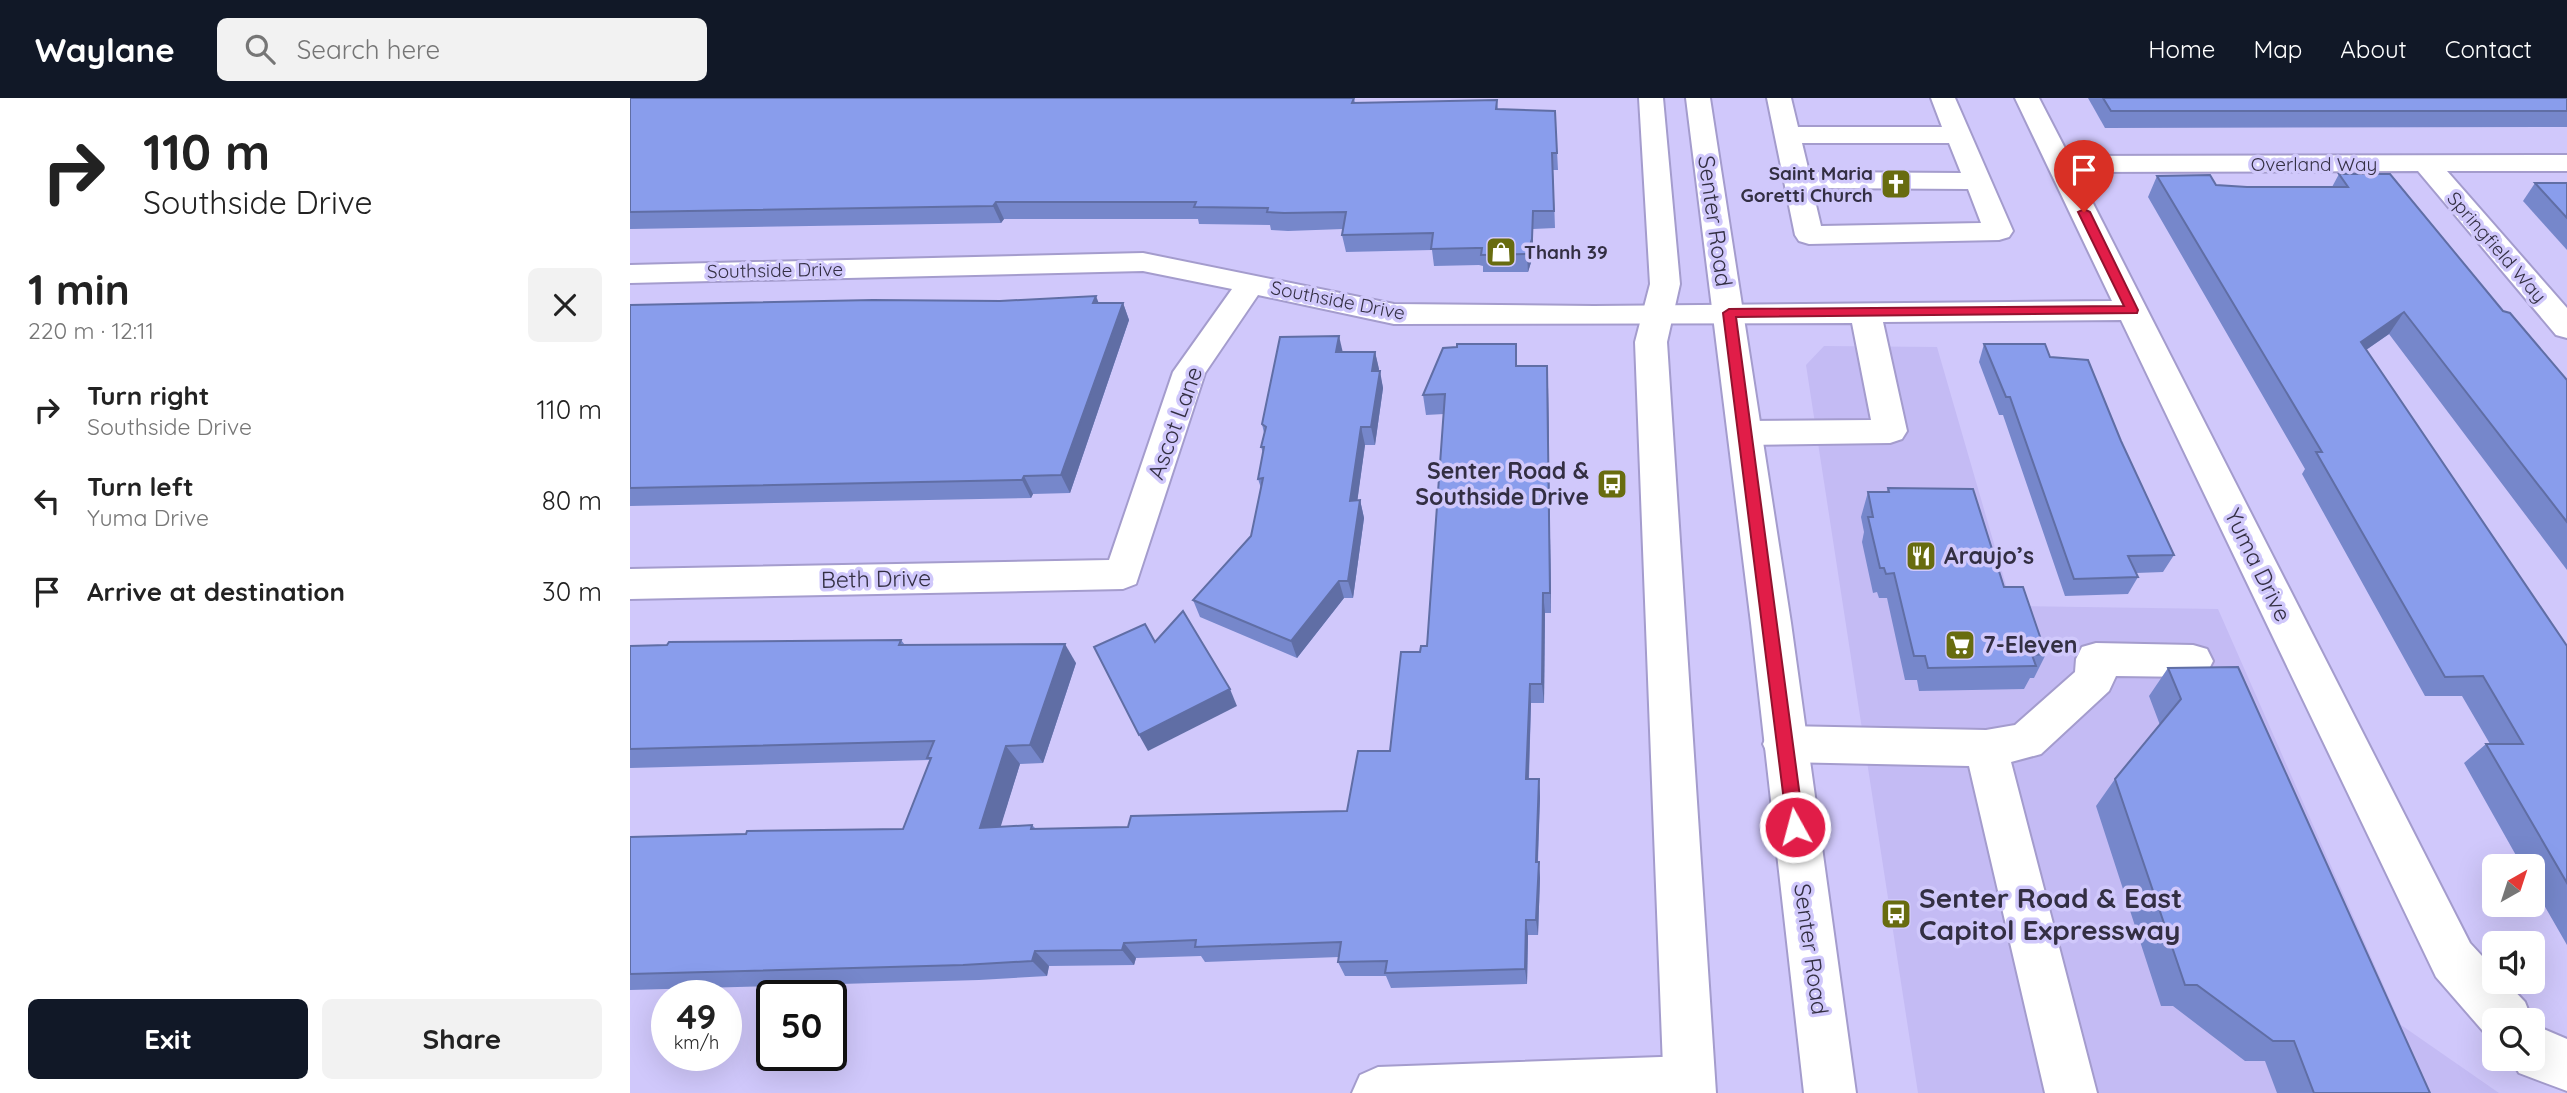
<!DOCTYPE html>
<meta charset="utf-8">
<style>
body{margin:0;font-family:Quicksand,sans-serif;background:#f2f2f2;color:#222;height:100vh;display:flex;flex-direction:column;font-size:26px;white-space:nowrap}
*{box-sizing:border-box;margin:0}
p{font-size:23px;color:#767676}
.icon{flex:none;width:38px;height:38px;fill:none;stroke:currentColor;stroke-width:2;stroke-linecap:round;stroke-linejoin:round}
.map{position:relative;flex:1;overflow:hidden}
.drawer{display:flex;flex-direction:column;background:#fff;width:630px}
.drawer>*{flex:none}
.banner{background:#fff;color:#222;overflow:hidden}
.needle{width:46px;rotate:39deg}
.tools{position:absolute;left:1852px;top:756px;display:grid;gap:14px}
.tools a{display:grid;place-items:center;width:63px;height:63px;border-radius:10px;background:#fff;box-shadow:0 7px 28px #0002;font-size:35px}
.speed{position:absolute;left:21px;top:882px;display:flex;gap:14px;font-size:35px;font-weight:700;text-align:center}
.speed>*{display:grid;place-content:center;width:91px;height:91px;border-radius:50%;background:#fff;box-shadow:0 7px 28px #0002;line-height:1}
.speed small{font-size:18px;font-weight:400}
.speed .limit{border:4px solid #111;border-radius:10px;background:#fff;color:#111}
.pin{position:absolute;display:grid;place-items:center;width:60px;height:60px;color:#fff;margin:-72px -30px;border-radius:50% 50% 50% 0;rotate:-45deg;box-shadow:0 0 7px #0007}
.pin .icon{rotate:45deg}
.me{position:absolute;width:77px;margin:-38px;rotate:353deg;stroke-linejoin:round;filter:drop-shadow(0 0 5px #0008)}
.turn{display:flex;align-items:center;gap:24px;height:147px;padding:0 28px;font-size:32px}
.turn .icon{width:91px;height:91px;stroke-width:2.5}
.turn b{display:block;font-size:49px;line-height:60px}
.round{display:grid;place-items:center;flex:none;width:74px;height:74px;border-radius:10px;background:#f2f2f2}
.summary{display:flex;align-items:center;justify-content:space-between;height:119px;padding:0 28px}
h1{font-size:42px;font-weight:700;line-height:52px}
.button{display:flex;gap:14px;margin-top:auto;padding:14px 28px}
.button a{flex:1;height:80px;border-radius:10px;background:#111827;color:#fff;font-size:28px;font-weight:700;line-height:80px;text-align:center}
.button a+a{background:#f2f2f2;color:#222}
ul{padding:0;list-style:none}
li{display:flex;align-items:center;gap:21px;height:91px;padding:0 28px}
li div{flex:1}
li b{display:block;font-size:26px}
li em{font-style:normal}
header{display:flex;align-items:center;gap:42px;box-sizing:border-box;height:98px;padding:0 35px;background:#111827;color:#fff}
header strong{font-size:33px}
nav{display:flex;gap:38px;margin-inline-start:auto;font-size:24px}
.search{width:490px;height:63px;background:#f2f2f2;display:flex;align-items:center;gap:18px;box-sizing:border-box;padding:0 24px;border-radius:10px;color:#767676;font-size:26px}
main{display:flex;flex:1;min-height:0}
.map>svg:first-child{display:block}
.built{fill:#c4bbf4}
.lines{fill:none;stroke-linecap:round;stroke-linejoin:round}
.minor-casing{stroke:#a49ccd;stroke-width:4}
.major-casing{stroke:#a49ccd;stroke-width:4}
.minor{fill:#fff;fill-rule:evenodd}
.major{fill:#fff;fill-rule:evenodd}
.wall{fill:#7687cb}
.shaded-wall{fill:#606ea5}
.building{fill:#899dec;stroke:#606ea5;stroke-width:2}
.route{fill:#e11d48;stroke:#92132f;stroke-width:2}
.labels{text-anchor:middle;stroke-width:7;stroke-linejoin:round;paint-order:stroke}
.far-street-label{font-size:19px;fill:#332f43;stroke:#d0c8fb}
.far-poi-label{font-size:19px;font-weight:bold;fill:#332f43;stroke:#d0c8fb;text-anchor:end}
.street-label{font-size:23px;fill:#332f43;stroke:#d0c8fb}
.poi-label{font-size:23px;font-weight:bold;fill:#332f43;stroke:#d0c8fb;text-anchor:start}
.near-poi-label{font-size:28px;font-weight:bold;fill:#332f43;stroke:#d0c8fb;text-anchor:start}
</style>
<header>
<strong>Waylane</strong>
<div class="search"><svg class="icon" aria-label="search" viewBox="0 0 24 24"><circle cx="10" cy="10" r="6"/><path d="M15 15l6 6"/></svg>Search here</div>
<nav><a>Home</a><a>Map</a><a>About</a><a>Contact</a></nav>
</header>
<main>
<section class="drawer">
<div class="banner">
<div class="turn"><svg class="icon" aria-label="right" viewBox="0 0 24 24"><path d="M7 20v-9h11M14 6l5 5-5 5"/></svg><div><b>110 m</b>Southside Drive</div></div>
</div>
<div class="summary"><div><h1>1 min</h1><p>220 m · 12:11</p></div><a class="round"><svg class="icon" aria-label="close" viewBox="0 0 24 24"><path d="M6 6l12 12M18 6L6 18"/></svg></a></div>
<ul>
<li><svg class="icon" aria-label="right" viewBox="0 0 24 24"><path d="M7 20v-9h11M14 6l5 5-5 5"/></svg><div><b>Turn right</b><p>Southside Drive</p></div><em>110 m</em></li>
<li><svg class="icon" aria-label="left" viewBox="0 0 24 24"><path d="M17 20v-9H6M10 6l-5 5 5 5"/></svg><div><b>Turn left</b><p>Yuma Drive</p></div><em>80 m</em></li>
<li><svg class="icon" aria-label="arrive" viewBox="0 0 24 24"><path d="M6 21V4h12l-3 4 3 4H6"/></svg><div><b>Arrive at destination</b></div><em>30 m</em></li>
</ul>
<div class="button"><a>Exit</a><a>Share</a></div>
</section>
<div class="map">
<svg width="1937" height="995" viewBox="0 0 1937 995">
<rect width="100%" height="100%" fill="#d0c8fb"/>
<path class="built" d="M1194,248L1307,249L1382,508L1588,511L1771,927L1869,995H1288L1176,267Z"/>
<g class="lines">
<g class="minor-casing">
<g id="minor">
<path d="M1137,0H1161L1168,29H1312L1301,0H1325L1383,133L1379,139L1369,142L1179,146L1169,143L1165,137ZM1172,45H1319L1331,75L1179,74ZM1182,90L1338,91L1351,125L1191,128Z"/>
<path d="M1385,0H1409L1439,58L1937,57V73H1817L1937,210V240L1926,237L1788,73L1447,74L1840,845L1864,871V884H1876L1895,904L1902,922H1864V942L1859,940L1806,879L1491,222L1253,224L1277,333L1272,341L1260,345L1115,347L1103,343L1098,335L1103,327L1115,323L1241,322L1222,225L764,226L628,197L575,275L506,486L493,491L0,501V471L479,462L543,274L602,191L513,173L0,185V167L513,155L764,206L964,208L1482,203Z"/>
<path d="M1466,545L1563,547L1577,551L1583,563L1577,575L1563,579L1486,578L1479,593L1411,656L1381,664L1467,995H1415L1339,668L1154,664L1139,659L1133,646L1139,633L1154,628L1356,632L1385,627L1445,574L1446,561L1452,549Z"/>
<path d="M1902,926L1937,941V993L1889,975L1881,961H1902Z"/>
<path d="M1059,958L1077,966L1085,984L1080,995H722L730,977L748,969Z"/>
</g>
</g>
<g class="major-casing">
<g id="major">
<path d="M1009,0H1033L1050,186L1037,244L1086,995H1034L1005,244L1020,186Z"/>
<path d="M1056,0H1080L1161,525L1226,995H1174L1121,525Z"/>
</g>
</g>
<use href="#minor" class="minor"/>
<use href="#major" class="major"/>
</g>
<g class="wall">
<path d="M0,0H724L725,5L867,2L868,12L925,13L928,72H923L925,130L903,131V158L898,174H853V168L849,167L804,168L802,152L716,154L712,137L713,131L658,133L641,132L640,127L569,126L568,121H374L371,125L0,131Z"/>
<path d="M1458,0H1937V29L1475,30Z"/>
<path d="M1709,76L1873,213L1937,282V472L1759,236L1736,252L1937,548V847L1902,786V768H1892L1834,665L1856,646H1860L1832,598H1795L1672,376L1675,371L1518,99L1527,78L1586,87L1617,89H1702Z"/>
<path d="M1905,85H1937V152L1893,103Z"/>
<path d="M469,205H493L499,222L440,395L403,396L401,400L0,408V207Z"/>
<path d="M1354,246L1420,259L1491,343L1544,457L1533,474L1506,475L1508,479L1498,496L1435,498L1373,317H1369L1349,264Z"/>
<path d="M713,254H745L753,290L745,347H735L727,403L730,402L734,420L723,500H714L667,560L570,519L563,502L621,438L631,390L628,381L633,355L631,349L634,335L632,326Z"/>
<path d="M888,268L918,288L921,515H915L914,605H901L899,681H909L910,699L908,764L910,780L908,837H898L897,886L761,890L756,878H715L708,864L709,859L575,864L571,858L506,860L504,867L419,868L417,878L349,882L0,892V739L273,731L300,663L299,662L0,670V548L271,542L275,547L446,565L413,665L390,666L370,729L402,727L406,731L498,729L717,713L760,653L790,554L797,548L814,316L796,317L793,297Z"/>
<path d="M1258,390L1374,489L1416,556L1404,580H1400L1394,591L1289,593L1287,582H1275L1257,500H1249L1247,494L1243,495L1232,444L1234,434L1231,419L1238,394H1257Z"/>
<path d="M1538,570L1800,995H1647L1635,963H1615L1543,908H1531L1466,708L1485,681L1530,627L1519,598Z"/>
</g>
<g class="shaded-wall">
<path d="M366,104L374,121L371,125L363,108Z"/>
<path d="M903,113V158L898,174L897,156Z"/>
<path d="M466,198L473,216L463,205Z"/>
<path d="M493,205L499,222L440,395L431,377Z"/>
<path d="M1774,214L1759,236L1717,265L1731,244Z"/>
<path d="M709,238L713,255L706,254Z"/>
<path d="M745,254L749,271L746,290L742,273Z"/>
<path d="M917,268L918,288L921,515L920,495Z"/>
<path d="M750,273L753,290L745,347L741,329Z"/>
<path d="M731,329L735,347L725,420L720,403Z"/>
<path d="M394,378L403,396L401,400L392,382Z"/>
<path d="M730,402L734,420L723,500L718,483Z"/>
<path d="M709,483L714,500L667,560L661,543Z"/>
<path d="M913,495L915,515L914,605L912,586Z"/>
<path d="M435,546L446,565L413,665L400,647Z"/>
<path d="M900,586L901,605L898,699L896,681Z"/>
<path d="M600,591L607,608L518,653L509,637Z"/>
<path d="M376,648L390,666L365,747L350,730Z"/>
<path d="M909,681L910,699L907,780L906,764Z"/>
<path d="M909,764L910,780L908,837L906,822Z"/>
<path d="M896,822L898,837L897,886L895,871Z"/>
<path d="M494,845L506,860L504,867L492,852Z"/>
<path d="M405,853L419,868L417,878L402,863Z"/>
</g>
<g class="building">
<path d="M0,0H724L722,5L867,2L866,11L925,13L927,55H922L924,113H903L902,141L897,156L851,157L852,150H847L801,151L803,135L712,137L716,114L654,115L637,114L638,110L564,109L566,104H366L363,108L0,114Z"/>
<path d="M1473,0H1937V13H1481Z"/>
<path d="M1709,76H1760L1873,213L1880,215L1937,282V424L1774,214L1731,244L1937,548V785L1856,646H1893L1853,578L1815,579L1686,354H1692L1527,78L1580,77L1586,87L1617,89H1718Z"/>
<path d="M1905,85H1937V120Z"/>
<path d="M466,198L463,205H493L431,377L394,378L392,382L0,390V207L243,202L370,203Z"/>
<path d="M709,238L706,254H745L742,273H750L741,329H731L720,403L730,402L718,483H709L661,543L563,502L621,438L633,380L628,381L634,349H631L636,329L632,326L650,239Z"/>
<path d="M827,246H886V268H917L920,495H913L912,586H900L896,681H909L906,764H909L906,822H896L895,871L755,875L757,863L708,864L711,844L565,849L566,842L494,845L492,852L405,853L402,863L333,867L0,876V739L116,736L117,733L273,731L301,660H297L304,643L0,651V548L37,547L39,544L271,542L269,547L435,546L400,647L376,648L350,730L402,727L401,731L498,729L501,718L717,713L728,653H760L771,554H790L791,548H797L815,296L793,297L813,250L827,249Z"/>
<path d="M1354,246H1415L1420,259L1458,262L1491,343L1544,457L1498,458L1508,479L1444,481L1380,299H1376Z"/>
<path d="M1258,390L1343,391L1374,489H1393L1416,556L1402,557L1406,568L1298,570L1295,558H1284L1264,475L1256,476L1254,470H1250L1238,419H1243L1238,394H1259Z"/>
<path d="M553,513L600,591L509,637L464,549L515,526L525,544Z"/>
<path d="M1608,569L1800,995H1684L1664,943H1643L1567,887H1555L1485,681L1551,601L1538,570Z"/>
</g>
<path class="route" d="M1454,111L1460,114L1508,212L1507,215L1106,219L1174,729L1171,735L1165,737L1158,735L1093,215L1099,211L1494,208L1448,114Z"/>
<defs>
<g id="church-square" transform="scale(1.575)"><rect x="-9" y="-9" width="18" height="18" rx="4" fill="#686c0f" stroke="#d0c8fb"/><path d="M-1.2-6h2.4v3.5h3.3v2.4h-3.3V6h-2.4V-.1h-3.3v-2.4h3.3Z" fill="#fff"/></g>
<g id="shop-square" transform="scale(1.575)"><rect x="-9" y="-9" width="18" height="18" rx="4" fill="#686c0f" stroke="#d0c8fb"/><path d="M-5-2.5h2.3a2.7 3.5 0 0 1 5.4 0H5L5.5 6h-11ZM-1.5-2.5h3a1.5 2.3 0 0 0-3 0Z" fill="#fff"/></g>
<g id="bus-square" transform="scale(1.575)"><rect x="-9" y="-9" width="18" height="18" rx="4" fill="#686c0f" stroke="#d0c8fb"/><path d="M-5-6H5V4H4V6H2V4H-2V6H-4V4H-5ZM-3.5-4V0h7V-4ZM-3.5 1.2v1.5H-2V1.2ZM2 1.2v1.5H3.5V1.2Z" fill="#fff"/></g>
<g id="restaurant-square" transform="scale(1.575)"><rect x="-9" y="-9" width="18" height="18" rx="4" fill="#686c0f" stroke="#d0c8fb"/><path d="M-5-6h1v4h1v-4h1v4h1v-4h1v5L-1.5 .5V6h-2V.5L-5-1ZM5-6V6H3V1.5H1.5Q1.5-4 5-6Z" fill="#fff"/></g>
<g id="supermarket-square" transform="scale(1.575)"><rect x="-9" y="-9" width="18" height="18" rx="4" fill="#686c0f" stroke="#d0c8fb"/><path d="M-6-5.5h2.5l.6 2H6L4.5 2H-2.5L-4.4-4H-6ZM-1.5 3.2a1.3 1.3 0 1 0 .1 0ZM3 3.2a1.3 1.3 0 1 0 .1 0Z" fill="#fff"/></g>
</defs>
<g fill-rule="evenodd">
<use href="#church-square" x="1266" y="86"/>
<use href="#shop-square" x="871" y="154"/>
<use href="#bus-square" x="982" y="386"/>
<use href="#restaurant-square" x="1291" y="458"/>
<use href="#supermarket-square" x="1330" y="547"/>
<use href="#bus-square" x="1266" y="816"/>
</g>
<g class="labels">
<g class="far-street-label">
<text x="1684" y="73">Overland Way</text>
<text transform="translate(1867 149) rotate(49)" y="7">Springfield Way</text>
<text transform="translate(145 172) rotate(-1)" y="7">Southside Drive</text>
<text transform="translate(708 202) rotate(11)" y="7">Southside Drive</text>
</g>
<g class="far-poi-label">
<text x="1243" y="82">Saint Maria<tspan x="1243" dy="22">Goretti Church</tspan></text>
<text x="894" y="161" text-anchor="start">Thanh 39</text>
</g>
<g class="street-label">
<text transform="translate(1085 123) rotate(82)" y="8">Senter Road</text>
<text transform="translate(545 325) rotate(-70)" y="8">Ascot Lane</text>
<text transform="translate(1628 467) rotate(64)" y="8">Yuma Drive</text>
<text transform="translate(246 481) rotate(-1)" y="8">Beth Drive</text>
<text transform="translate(1181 851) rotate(82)" y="8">Senter Road</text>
</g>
<g class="poi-label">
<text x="959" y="381" text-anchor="end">Senter Road &amp;<tspan x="959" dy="26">Southside Drive</tspan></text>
<text x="1314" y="466">Araujo’s</text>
<text x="1353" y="555">7-Eleven</text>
</g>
<g class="near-poi-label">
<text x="1289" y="810">Senter Road &amp; East<tspan x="1289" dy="32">Capitol Expressway</tspan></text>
</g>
</g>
</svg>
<div class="tools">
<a><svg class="needle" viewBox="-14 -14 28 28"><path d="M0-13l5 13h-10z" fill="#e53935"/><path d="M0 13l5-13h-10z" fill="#767676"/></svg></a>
<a><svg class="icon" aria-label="sound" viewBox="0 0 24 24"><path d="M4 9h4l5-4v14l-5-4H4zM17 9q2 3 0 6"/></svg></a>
<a><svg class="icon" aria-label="search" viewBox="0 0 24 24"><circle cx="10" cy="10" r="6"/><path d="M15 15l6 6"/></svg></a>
</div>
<div class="speed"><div>49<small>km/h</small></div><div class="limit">50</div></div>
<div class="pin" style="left:1454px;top:114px;background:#d93025"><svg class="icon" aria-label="arrive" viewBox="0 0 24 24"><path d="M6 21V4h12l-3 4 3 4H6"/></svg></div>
<svg class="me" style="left:1165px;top:729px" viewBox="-20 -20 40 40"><circle r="17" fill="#e11d48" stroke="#fff" stroke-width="3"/><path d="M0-11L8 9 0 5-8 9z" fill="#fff"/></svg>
</div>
</main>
